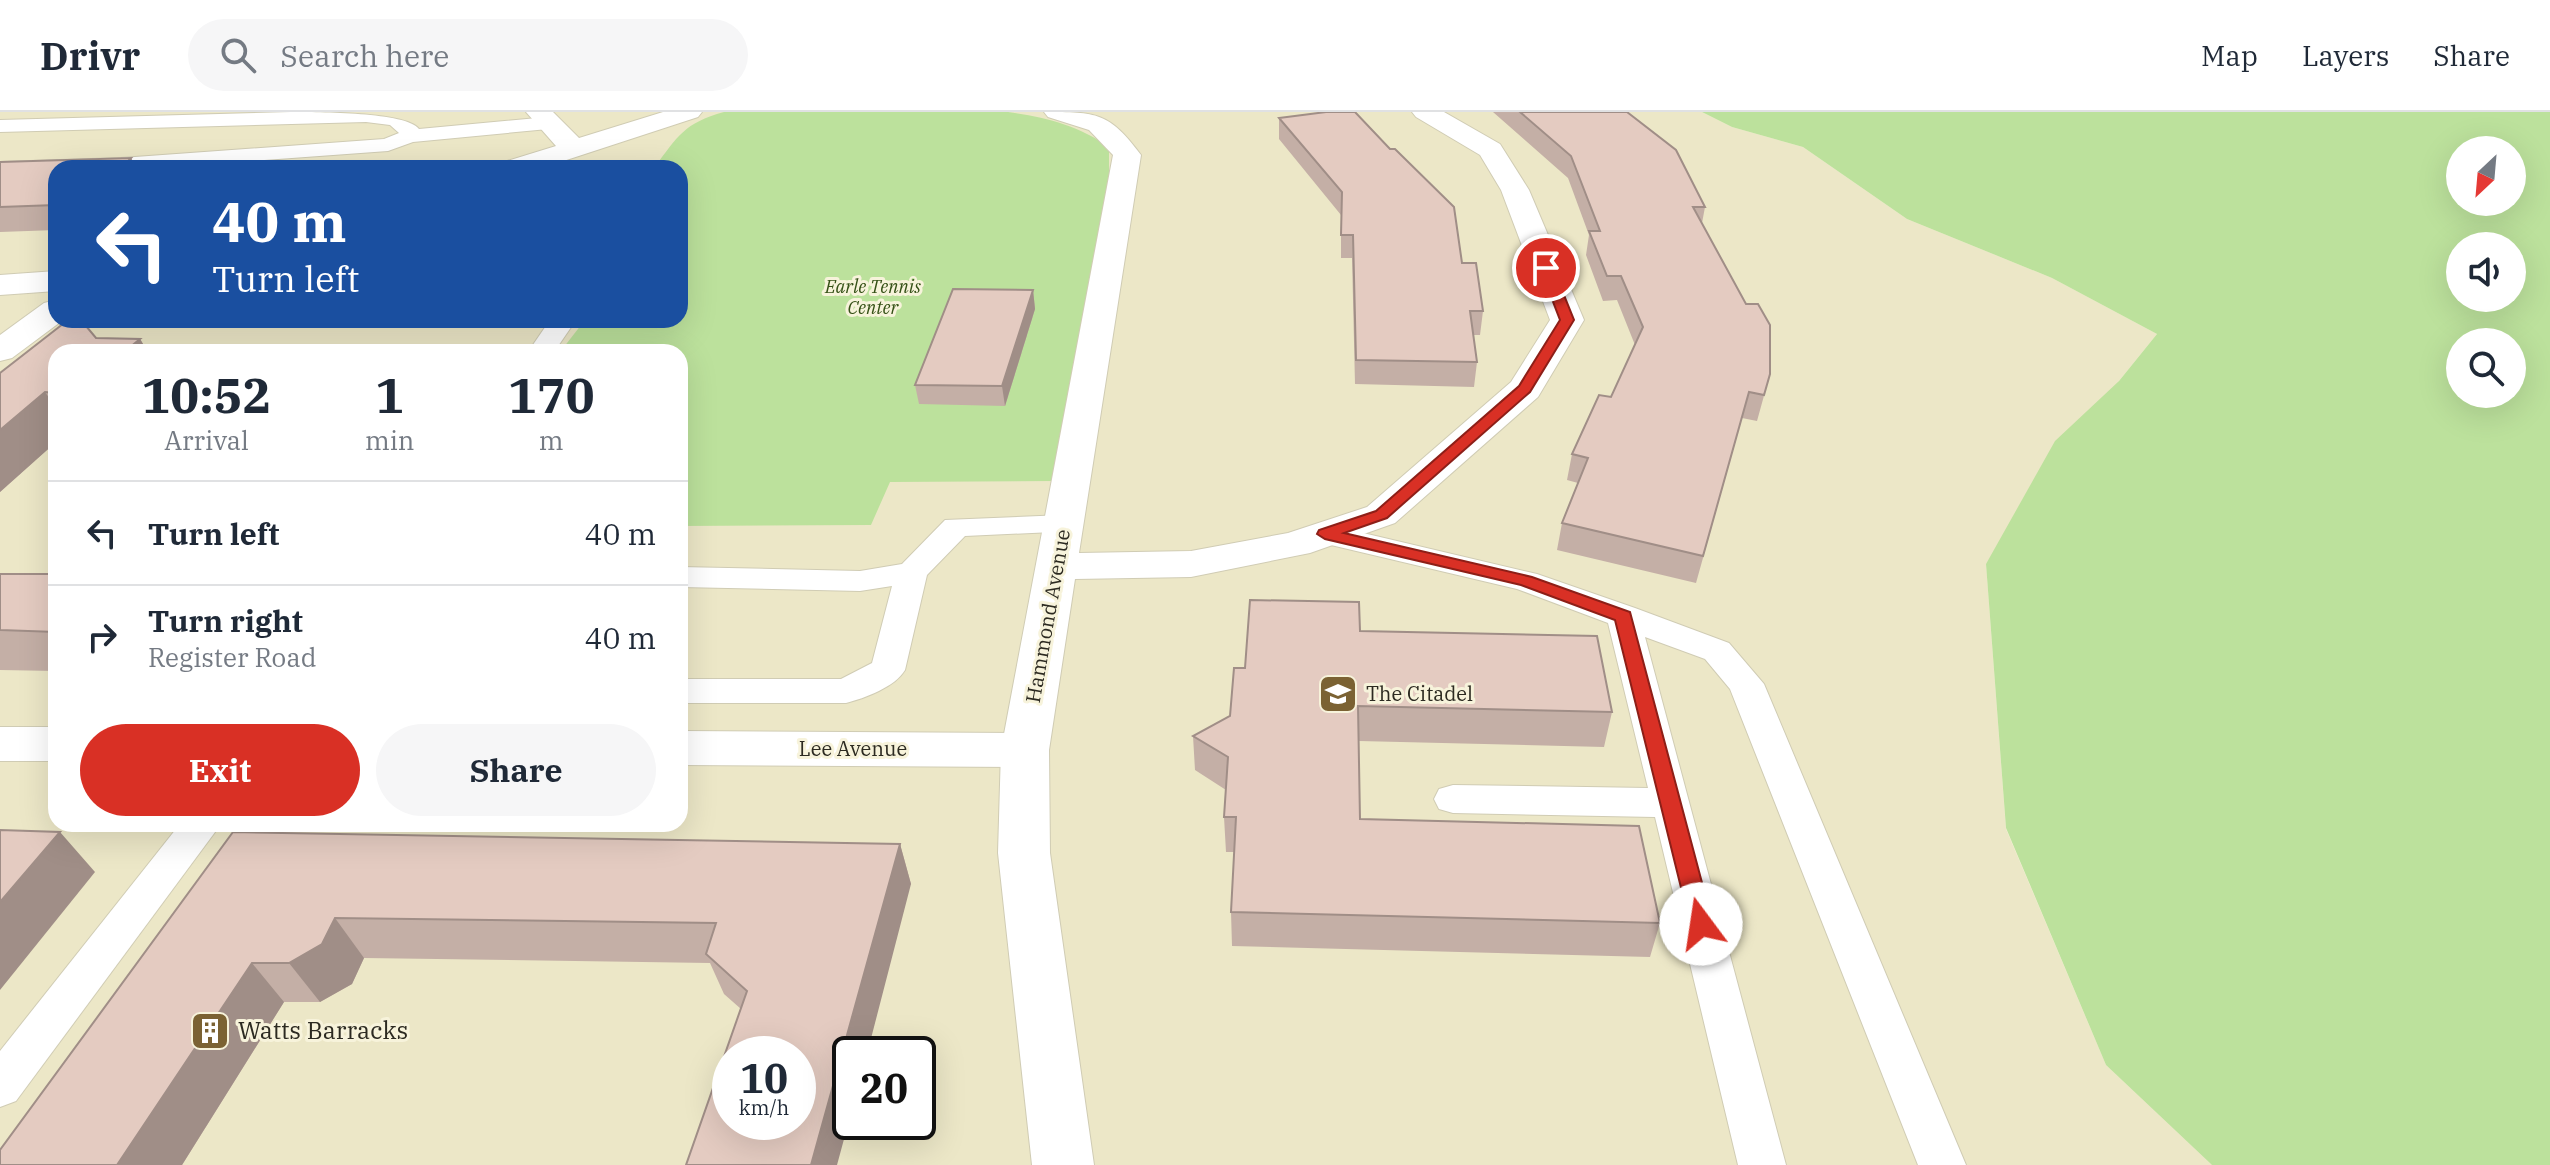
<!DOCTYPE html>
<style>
body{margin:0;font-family:"IBM Plex Serif",serif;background:#f6f6f7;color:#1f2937;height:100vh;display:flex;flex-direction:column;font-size:30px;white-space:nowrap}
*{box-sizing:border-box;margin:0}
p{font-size:26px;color:#747a83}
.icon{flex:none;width:44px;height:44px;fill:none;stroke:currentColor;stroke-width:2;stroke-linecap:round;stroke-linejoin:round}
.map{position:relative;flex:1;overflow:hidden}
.sheet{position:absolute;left:48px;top:232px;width:640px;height:488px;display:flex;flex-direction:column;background:#fff;border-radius:24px;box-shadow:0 8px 32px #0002}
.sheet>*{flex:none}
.guide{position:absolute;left:48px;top:48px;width:640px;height:168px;border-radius:24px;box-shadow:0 8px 32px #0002;background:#1a4fa0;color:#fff;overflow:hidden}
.needle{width:52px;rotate:206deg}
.tools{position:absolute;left:2446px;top:24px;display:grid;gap:16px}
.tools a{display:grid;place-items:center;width:80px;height:80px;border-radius:50%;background:#fff;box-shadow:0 8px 32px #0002;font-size:40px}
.speed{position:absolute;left:712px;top:924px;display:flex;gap:16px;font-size:40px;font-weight:700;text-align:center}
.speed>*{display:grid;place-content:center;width:104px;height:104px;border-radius:50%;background:#fff;box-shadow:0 8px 32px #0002;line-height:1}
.speed small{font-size:20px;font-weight:400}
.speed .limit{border:4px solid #111;border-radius:12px;background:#fff;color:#111}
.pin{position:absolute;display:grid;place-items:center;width:68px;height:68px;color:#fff;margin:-34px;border:4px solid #fff;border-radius:50%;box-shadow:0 2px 8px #0007}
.me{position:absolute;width:88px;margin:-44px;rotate:346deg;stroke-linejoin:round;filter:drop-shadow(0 0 6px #0008)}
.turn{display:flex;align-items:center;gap:28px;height:168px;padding:0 32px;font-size:36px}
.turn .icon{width:104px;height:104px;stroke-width:2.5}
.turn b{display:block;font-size:56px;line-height:68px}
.eta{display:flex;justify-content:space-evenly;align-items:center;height:136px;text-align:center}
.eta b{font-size:48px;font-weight:800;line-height:56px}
.cta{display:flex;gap:16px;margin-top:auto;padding:16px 32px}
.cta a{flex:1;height:92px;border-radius:48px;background:#d93025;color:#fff;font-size:32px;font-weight:800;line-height:92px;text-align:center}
.cta a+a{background:#f6f6f7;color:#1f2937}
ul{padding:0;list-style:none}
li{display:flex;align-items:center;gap:24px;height:104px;padding:0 32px;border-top:2px solid #e0e1e3}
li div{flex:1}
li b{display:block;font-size:30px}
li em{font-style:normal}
header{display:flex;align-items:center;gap:48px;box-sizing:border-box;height:112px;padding:0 40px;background:#fff;border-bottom:2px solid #e0e1e3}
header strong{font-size:38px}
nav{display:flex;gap:44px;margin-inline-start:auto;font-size:28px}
.search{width:560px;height:72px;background:#f6f6f7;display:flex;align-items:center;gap:20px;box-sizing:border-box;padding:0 28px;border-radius:44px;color:#747a83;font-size:30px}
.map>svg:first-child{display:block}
.built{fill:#ece7c7;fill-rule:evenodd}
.green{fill:#bce19c;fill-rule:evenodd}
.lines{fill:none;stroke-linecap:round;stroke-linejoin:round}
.service-casing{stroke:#d0ccb4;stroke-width:2}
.minor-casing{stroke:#d0ccb4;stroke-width:2}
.tertiary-casing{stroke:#d0ccb4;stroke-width:2}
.service{fill:#fff;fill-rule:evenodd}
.minor{fill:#fff;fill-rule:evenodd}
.tertiary{fill:#fff;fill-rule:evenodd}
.wall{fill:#c4afa6}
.shaded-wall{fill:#a08e87}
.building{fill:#e4cbc1;stroke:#a08e87;stroke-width:2;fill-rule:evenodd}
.route{fill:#d93025;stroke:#8d1f18;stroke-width:2}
.labels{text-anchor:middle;stroke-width:6;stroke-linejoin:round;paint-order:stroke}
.far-park-label{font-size:18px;font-style:italic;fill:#355116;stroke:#f7f3db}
.street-label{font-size:20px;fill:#2c2a21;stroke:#f7f3db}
.poi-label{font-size:20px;fill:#2c2a21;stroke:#f7f3db;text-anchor:start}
.near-poi-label{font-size:24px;fill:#2c2a21;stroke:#f7f3db;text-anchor:start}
</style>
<header>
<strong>Drivr</strong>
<div class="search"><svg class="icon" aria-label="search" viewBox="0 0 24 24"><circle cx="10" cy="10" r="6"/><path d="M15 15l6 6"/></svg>Search here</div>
<nav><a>Map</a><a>Layers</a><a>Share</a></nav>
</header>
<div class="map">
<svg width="2550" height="1053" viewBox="0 0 2550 1053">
<rect width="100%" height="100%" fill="#f7f3db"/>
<path class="built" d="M0,0H1702L1732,15L1803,35L1907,107L2052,166L2157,222L2119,269L1986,452L2006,717L2106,953L2212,1053H0ZM56,56H680V208H56ZM56,240H680V712H56ZM730,942H798V1010H730ZM850,942H918V1010H850Z"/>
<g class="green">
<path d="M724,0H1008C1045,5 1078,13 1109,35V99L1054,369L890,370L871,413L680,414V240H560L585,208H680V56H654C678,24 684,11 724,0Z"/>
<path d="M1702,0H2550V1053H2212L2106,953L2006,716L1986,452L2055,329L2119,269L2157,222L2052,166L1907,107L1803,35L1732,15ZM2460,38H2512V90H2460ZM2460,134H2512V186H2460ZM2460,230H2512V282H2460Z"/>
</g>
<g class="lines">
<g class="service-casing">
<g id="service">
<path d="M291,0C318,0 407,0 419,17L548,5L558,11L548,17L413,30L388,39L155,56H56V61L0,62V50L121,46L384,27L399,21L390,13L366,10L0,20V8Z"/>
<path d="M550,208H576L554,240H528Z"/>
<path d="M1064,403L1075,405L1079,412L1075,419L965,424L927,463L905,558C895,575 865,586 846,591H680V567H841L872,551L892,474L860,479L680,475V455L860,459L902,452L945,408Z"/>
<path d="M1325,412L1537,462L1635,496L1729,531L1764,572L1966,1053H1918L1730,577L1705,547L1645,525L1786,1053H1738L1655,705L1453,701L1439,697L1434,687L1439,677L1453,673L1648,676L1608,511L1517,477L1314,429L1309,422L1314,415Z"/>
<path d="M180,712H221L16,989L0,995V939Z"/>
</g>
</g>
<g class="minor-casing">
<g id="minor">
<path d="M526,0H553L579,26L663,0H702L698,5L542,56H500L504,50L556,34Z"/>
<path d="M1044,0C1097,0 1109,0 1141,43L1079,441L1191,439L1288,421L1367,395L1511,270L1550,208L1501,78L1480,43L1416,5L1412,0H1444L1500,32L1529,78L1584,208L1538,285L1395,411L1310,441L1191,465L1075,467L1049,638L1050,741L1094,1053H1032L998,741L1001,638L1113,43L1089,18L1048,5Z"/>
<path d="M56,159V179L0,183V163Z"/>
<path d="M56,188V208H63L12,246L0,249V223L44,191Z"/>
</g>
</g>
<g class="tertiary-casing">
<g id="tertiary">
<rect x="0" y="615" width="56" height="34"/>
<path d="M680,619L1025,621L1042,626L1049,638L1042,650L1025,655L680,653Z"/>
</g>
</g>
<use href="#service" class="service"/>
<use href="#minor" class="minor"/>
<use href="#tertiary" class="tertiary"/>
</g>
<g class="wall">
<path d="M1493,0H1627L1705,95L1702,111L1770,262L1757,309L1742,306L1696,471L1557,438L1562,411L1578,371L1567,368L1572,342L1611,285L1635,233L1617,188L1603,189L1586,143L1589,123L1568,66Z"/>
<path d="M1279,6L1462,151L1483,199L1480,223H1473L1477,250L1474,275L1355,272L1352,146H1341V103L1279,27Z"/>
<path d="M0,50L56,56V118L0,120Z"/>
<path d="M1033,178L1035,197L1005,294L919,292L915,273Z"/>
<path d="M68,208H81L96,226L140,227L148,240H56V330L0,380V261Z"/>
<path d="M0,462H56V559L0,558Z"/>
<path d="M1360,519L1612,600L1604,635L1359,629L1360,707L1660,811L1650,845L1232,834L1231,800L1234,740H1226L1224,705L1226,678L1195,658L1193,624L1230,604L1245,556Z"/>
<path d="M233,720L900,732L911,772L741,897L724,882L710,851L364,846L352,872L320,890H284L182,1053H0Z"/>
</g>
<g class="shaded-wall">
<path d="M131,46L137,56H122Z"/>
<path d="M1033,178L1035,197L1005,294L1002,274Z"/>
<path d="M140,227L148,240H124Z"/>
<path d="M45,280L56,296V330L0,380V318Z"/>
<path d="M60,720L95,760L0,878V790Z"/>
<path d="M900,732L911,772L867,942H850V1005L837,1053H811Z"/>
<path d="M335,806L364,846L352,872L320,890L289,851Z"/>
<path d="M252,851L284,890L182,1053H117Z"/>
</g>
<g class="building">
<path d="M1326,0H1355L1390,37H1395L1454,95L1462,151H1476L1483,199H1470L1477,250L1356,248L1353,123H1341L1342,80L1279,6Z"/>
<path d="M1520,0H1627L1676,38L1705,95H1693L1746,192H1758L1770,213V262L1764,283L1749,280L1703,444L1562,411L1588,346L1572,342L1599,283L1611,285L1643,215L1621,164H1607L1589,119H1600L1571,44Z"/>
<path d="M131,46L122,56H56V93L0,95V50Z"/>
<path d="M953,177L1033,178L1002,274L915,273Z"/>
<path d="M68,208H81L96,226L140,227L124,240H56V281L45,280L0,318V261Z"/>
<path d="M397,233L469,235L465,240H391Z"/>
<path d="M0,462H56V520L0,518Z"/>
<path d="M1250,488L1359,490L1360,519L1597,524L1612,600L1358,594L1360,707L1639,714L1660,811L1231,800L1236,705H1224L1228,645L1193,624L1230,604L1234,556H1245Z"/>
<path d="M0,718L60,720L0,790Z"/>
<path d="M233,720L900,732L811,1053H686L747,879L706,842L716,811L335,806L322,832L289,851H252L117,1053H0V1038ZM730,942H798V1010H730Z"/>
</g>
<path class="route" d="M1546,152L1553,156L1574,208L1530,280L1387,406L1344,421L1532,465L1630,500L1713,812L1709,818L1701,821L1694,818L1690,812L1615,508L1521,473L1325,427L1317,422L1319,418L1376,399L1519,274L1560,208L1540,156Z"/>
<defs>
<g id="university-square" transform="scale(2)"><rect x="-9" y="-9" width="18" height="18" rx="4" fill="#7b6233" stroke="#f7f3db"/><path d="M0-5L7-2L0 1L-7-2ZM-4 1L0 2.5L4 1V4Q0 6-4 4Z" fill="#fff"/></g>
<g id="building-square" transform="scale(2)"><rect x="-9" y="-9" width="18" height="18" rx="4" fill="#7b6233" stroke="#f7f3db"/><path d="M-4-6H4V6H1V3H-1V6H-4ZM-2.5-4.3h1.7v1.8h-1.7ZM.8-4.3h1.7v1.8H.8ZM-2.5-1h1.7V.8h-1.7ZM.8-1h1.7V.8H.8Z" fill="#fff"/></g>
</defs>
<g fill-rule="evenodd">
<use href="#university-square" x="1338" y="582"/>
<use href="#building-square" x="210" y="919"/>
</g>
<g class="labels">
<g class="far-park-label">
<text x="873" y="181">Earle Tennis<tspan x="873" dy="21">Center</tspan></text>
</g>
<g class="street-label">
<text transform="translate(1048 504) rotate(-80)" y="7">Hammond Avenue</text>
<text x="853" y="644">Lee Avenue</text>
</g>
<g class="poi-label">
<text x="1366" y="589">The Citadel</text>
</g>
<g class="near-poi-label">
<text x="238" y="927">Watts Barracks</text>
</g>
</g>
</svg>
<div class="tools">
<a><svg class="needle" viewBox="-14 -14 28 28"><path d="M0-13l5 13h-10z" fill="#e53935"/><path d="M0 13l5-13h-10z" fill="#747a83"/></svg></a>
<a><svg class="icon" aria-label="sound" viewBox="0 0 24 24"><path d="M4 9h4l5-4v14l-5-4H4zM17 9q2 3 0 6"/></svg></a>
<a><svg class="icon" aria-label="search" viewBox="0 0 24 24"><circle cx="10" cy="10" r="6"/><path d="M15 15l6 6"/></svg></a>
</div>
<div class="speed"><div>10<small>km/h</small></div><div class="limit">20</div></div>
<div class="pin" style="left:1546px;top:156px;background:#d93025"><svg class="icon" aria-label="arrive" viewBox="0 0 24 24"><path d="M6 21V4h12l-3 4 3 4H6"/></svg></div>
<svg class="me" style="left:1701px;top:812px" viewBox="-20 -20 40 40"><circle r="19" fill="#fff"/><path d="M0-13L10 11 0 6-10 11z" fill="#d93025"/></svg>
<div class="guide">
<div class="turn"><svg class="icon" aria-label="left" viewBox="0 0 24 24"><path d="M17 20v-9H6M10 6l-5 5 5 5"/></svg><div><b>40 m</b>Turn left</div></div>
</div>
<section class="sheet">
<div class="eta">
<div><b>10:52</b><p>Arrival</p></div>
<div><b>1</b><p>min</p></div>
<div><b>170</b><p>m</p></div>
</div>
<ul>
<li><svg class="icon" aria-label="left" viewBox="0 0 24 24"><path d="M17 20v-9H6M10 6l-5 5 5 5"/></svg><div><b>Turn left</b></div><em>40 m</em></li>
<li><svg class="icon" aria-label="right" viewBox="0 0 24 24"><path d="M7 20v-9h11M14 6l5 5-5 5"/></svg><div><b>Turn right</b><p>Register Road</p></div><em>40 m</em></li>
</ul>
<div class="cta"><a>Exit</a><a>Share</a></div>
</section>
</div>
